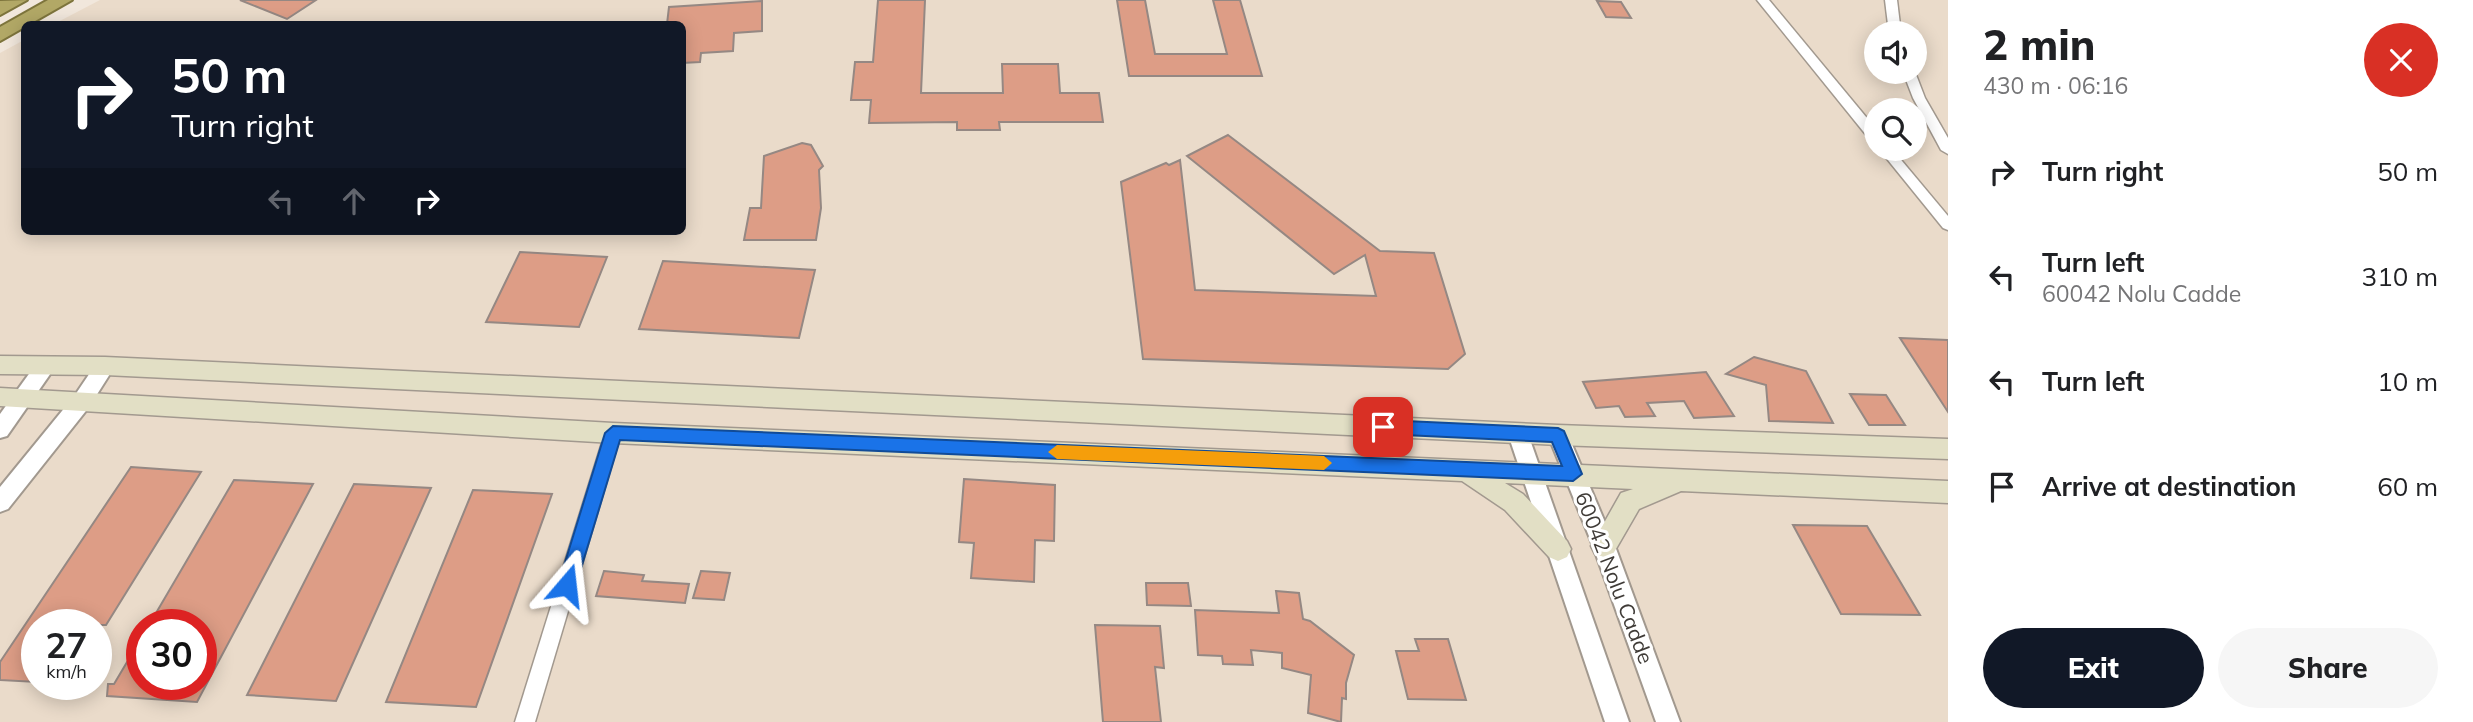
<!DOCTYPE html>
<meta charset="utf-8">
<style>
body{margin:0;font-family:Mulish,sans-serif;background:#f6f6f6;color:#202124;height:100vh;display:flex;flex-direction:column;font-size:26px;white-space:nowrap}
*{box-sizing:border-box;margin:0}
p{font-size:23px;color:#757577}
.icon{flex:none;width:38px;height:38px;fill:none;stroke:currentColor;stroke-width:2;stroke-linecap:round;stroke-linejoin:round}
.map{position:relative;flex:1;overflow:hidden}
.drawer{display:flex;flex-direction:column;background:#fff;width:525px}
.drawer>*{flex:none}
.banner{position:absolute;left:21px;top:21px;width:665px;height:214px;border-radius:10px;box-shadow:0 4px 18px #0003;background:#111827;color:#fff;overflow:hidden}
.fabs{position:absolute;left:1864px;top:21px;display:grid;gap:14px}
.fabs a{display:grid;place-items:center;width:63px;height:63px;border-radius:50%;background:#fff;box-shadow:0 4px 18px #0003;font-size:35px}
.speed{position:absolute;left:21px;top:609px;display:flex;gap:14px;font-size:35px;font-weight:700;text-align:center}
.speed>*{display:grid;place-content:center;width:91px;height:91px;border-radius:50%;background:#fff;box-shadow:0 4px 18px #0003;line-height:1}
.speed small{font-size:18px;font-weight:400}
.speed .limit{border:10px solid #d22;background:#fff;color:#111}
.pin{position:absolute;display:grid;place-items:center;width:60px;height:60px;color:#fff;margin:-30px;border-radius:14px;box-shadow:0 4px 10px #0006}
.me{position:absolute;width:77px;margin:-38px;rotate:17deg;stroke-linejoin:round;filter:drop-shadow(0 0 5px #0008)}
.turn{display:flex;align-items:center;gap:24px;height:147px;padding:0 35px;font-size:32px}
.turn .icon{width:91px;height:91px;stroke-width:2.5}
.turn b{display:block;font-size:49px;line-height:60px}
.lanes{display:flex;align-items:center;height:66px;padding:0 35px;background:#0003;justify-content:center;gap:35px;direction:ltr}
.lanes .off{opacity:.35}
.round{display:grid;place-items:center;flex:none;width:74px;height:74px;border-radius:37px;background:#f6f6f6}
.headline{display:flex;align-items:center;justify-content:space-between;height:119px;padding:0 35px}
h1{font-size:42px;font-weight:800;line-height:52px}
.primary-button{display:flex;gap:14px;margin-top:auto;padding:14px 35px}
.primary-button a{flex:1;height:80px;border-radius:42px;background:#111827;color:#fff;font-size:28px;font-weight:800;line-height:80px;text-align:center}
.primary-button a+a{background:#f6f6f6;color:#202124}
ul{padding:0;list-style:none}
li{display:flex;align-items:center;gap:21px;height:105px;padding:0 35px}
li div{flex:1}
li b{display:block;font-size:26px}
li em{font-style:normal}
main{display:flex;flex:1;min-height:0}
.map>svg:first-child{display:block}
.built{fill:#eadbca;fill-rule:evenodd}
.building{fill:#dd9d86;stroke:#958883;stroke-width:2}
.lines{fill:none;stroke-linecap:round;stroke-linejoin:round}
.minor-casing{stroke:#a2998f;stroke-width:3}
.tertiary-casing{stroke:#a2998f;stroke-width:4}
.secondary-casing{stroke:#a2998f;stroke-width:3}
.trunk-casing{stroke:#7d743c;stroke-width:4}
.minor{fill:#fff;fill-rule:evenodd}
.tertiary{fill:#fff;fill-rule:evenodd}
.secondary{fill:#e2dfc5;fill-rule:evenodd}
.trunk{fill:#b2a866;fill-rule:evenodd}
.route{fill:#1a73e8;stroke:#114b97;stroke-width:2}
.slow{fill:#f59e0b}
.labels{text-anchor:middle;stroke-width:6;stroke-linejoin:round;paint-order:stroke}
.street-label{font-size:21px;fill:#3f3b37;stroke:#fff}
</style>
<main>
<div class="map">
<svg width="1948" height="722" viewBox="0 0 1948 722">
<rect width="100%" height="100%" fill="#f1e7dc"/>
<path class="built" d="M100,0H1948V722H0V53L24,40V231H682V24H54ZM1876,33H1914V72H1876ZM1876,110H1914V149H1876ZM37,625H96V684H37ZM142,625H201V684H142Z"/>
<g class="building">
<path d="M240,0H316L287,19Z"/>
<path d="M878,0H925L921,93H1003L1002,64H1058L1060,93H1099L1103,122H999L1000,130H957V122L869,123L871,100H851L855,62H873Z"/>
<path d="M1117,0H1145L1155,54H1227L1213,0H1240L1262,76H1129Z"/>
<path d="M762,1V31L734,33L733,51L701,53L700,62L682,63V24H667L669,7Z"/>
<path d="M1597,1L1621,2L1631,18L1606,17Z"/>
<path d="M1228,135L1380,251L1434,253L1465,354L1448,369L1143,359L1121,182L1166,163L1169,165L1180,160L1195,290L1376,296L1365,255L1334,274L1187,156Z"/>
<path d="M802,143L811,145L823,166L819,170L821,208L816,240H744L750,208H761L764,156Z"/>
<path d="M520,252L607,257L579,327L486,322Z"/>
<path d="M663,261L815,270L799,338L639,329Z"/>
<path d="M1900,338L1948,340V412Z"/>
<path d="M1754,357L1806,371L1833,423L1769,421L1766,385L1726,374Z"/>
<path d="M1706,372L1734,416L1694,418L1684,401L1647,403L1655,416L1625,417L1619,406L1596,408L1583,382Z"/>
<path d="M1850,394L1886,395L1905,425H1869Z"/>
<path d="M131,467L201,472L106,625H37V682L0,680V662Z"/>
<path d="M964,479L1055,485L1054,541L1035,540L1034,582L971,578L974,543L959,542Z"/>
<path d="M234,480L313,484L197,702L107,696L108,684H114L142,637V684H201V625H149Z"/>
<path d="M354,484L431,488L336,701L247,695Z"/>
<path d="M473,490L552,494L476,707L386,702Z"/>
<path d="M1793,525L1867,526L1920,615L1841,614Z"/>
<path d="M604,571L644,575L642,581L689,584L685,603L596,596Z"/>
<path d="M701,571L730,573L724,600L693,598Z"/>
<path d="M1146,583H1188L1191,606L1147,605Z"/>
<path d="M1276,591L1299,593L1303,619L1310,621L1354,655L1346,683V699L1342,698L1341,722L1308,713L1311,675L1282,668V653L1251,650L1253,665L1223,664L1222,656L1198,655L1195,610L1279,613Z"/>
<path d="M1095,625L1160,626L1164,668L1155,667L1161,722H1103Z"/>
<path d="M1415,639H1448L1466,700L1408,699L1396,651H1419Z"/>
</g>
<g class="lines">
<g class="minor-casing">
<g id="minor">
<path d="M1757,0H1769L1876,129V142L1871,141Z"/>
<path d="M1885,0H1897L1901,33H1889Z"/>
<path d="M1903,72H1915L1925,98L1948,138V154L1941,150L1913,98Z"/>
<path d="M1879,149H1892L1948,216V230L1943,228Z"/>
<path d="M613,426L619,428L621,433L535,722H515L605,433L607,428Z"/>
</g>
</g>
<g class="tertiary-casing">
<g id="tertiary">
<path d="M46,357L53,360L56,365L53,370L7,436L0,438V414L39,360Z"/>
<path d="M105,358L112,361L115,366L89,407L8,509L0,512V487L75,395L98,361Z"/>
<path d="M1518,426L1525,428L1528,434L1629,722H1605L1508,434L1511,428Z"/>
<path d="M1558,427L1565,429L1568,435L1615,546L1680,722H1656L1593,546L1548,435L1551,429Z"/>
</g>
</g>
<g class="secondary-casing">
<g id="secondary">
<path d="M0,356L105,357L1558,425L1948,439V459L1558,445L105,375L0,374Z"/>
<path d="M0,388L613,423L1948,481V503L1681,491L1639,509L1613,554L1604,557L1595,554L1591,546L1621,493L1633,489L1505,483L1523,494L1567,541L1571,549L1567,557L1558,561L1549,557L1505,510L1462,481L613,443L0,406Z"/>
</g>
</g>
<g class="trunk-casing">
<g id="trunk">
<path d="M27,0L0,15V1Z"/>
<path d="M48,0H72L0,41V27Z"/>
</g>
</g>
<use href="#minor" class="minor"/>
<use href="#tertiary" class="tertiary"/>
<use href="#secondary" class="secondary"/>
<use href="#trunk" class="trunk"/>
</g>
<path class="route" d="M1383,420L1558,428L1564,431L1582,474L1573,481L620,440L576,585L574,591L567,593L561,591L558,585L605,433L613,426L1562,466L1552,442L1383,434L1374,427Z"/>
<path class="slow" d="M1057,445L1324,456L1332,463L1324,470L1057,459L1048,452Z"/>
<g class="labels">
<g class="street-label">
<text transform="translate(1614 578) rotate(69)" y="7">60042 Nolu Cadde</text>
</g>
</g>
</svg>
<div class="fabs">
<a><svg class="icon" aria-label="sound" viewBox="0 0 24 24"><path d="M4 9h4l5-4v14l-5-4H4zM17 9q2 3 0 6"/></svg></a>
<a><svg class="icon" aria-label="search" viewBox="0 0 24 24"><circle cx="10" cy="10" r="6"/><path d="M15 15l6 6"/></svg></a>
</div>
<div class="speed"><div>27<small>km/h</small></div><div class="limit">30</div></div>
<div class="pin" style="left:1383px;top:427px;background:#d93025"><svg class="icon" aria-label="arrive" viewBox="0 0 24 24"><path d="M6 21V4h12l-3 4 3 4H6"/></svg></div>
<svg class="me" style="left:567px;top:585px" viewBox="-20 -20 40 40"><path d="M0-17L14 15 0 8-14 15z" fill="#1a73e8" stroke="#fff" stroke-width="4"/></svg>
<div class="banner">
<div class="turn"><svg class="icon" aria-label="right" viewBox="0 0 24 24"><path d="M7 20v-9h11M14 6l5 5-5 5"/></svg><div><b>50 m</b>Turn right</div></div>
<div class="lanes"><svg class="icon off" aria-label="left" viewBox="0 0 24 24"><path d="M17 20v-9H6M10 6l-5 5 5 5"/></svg><svg class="icon off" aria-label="ahead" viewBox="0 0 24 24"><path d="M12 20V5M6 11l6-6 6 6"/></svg><svg class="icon" aria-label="right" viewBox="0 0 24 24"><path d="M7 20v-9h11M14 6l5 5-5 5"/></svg></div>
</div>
</div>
<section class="drawer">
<div class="headline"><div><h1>2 min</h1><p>430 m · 06:16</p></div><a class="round" style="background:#d93025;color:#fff"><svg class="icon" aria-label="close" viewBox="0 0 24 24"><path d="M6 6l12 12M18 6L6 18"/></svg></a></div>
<ul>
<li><svg class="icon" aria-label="right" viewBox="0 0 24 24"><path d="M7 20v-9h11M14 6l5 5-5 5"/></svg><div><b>Turn right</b></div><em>50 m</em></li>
<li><svg class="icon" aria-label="left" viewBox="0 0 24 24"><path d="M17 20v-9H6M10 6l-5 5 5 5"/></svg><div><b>Turn left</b><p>60042 Nolu Cadde</p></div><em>310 m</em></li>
<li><svg class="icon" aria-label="left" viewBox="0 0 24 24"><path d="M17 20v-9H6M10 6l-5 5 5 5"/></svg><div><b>Turn left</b></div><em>10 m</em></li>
<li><svg class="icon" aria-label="arrive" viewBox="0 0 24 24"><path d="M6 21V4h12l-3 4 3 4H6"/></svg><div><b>Arrive at destination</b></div><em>60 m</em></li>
</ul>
<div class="primary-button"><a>Exit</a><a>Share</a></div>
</section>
</main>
